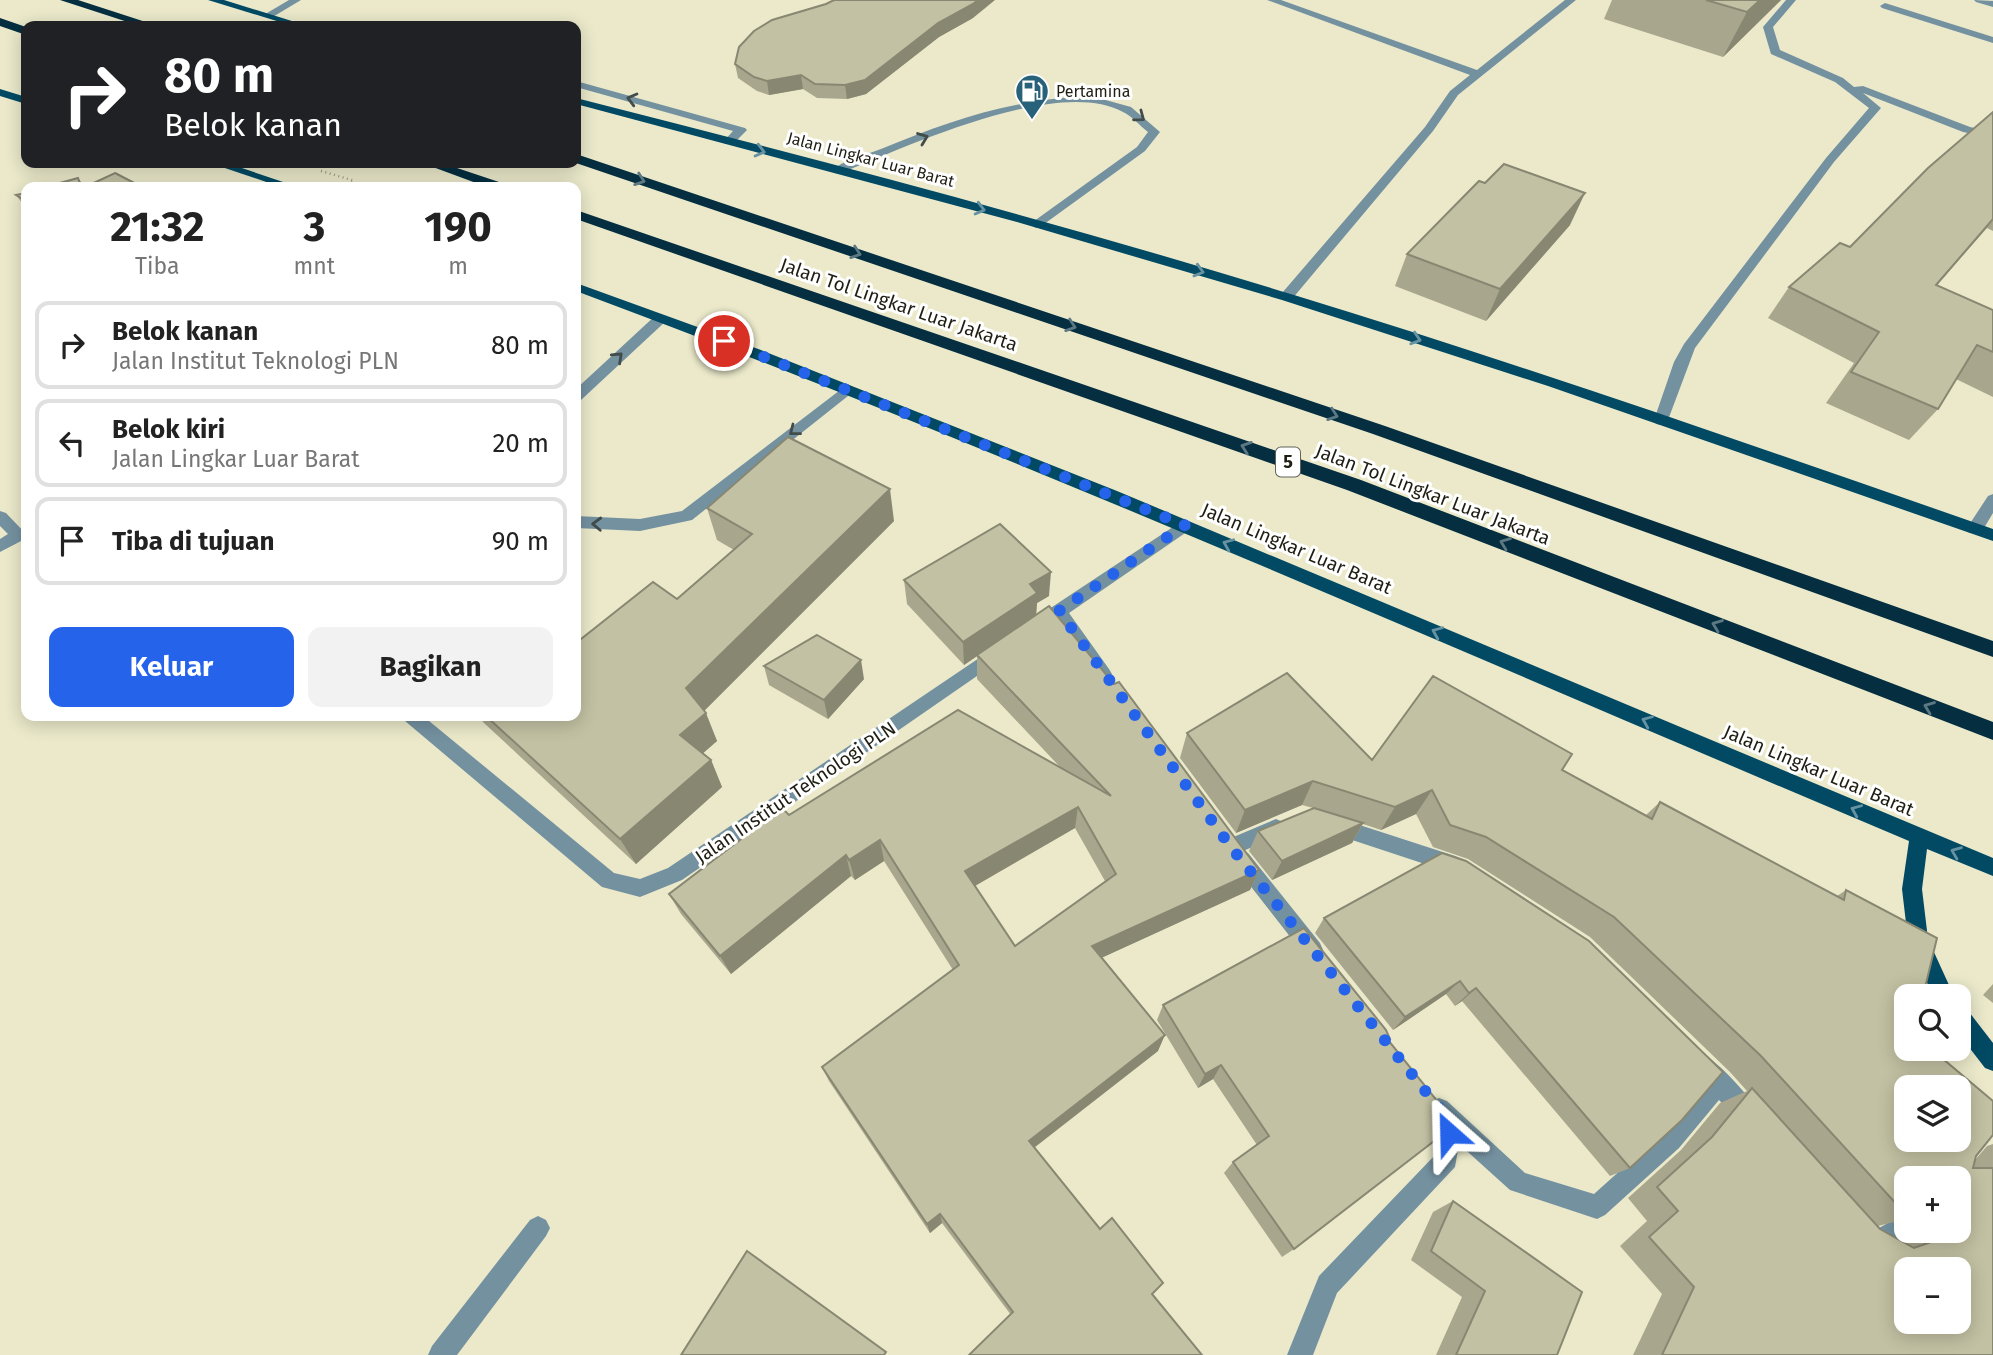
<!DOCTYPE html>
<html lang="id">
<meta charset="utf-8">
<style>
body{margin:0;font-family:"Fira Sans",sans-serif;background:#f2f2f2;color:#222;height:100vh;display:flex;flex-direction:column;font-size:26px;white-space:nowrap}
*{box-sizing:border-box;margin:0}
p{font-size:23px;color:#767676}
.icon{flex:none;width:38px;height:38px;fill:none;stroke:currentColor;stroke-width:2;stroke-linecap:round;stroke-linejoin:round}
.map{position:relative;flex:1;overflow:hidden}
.details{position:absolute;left:21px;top:182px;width:560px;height:539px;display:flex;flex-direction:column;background:#fff;border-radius:14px;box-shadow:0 4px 18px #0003}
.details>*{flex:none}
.top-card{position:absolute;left:21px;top:21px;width:560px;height:147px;border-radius:14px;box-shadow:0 4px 18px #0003;background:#202124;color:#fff;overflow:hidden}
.tools{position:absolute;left:1894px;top:984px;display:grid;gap:14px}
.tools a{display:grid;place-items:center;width:77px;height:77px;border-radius:14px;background:#fff;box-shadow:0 4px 18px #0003;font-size:35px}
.pin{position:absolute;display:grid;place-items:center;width:60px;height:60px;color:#fff;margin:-30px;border:4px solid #fff;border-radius:50%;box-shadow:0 2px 7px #0007}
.me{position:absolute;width:77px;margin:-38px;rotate:335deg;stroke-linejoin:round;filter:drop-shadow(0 0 5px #0008)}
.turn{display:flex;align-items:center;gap:24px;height:147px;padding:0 28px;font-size:32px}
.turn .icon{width:91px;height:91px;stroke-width:2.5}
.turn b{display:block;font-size:49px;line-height:60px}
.eta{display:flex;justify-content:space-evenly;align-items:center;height:119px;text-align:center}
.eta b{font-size:42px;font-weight:700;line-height:49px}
.cta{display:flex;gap:14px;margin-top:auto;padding:14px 28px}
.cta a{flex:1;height:80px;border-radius:14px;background:#2563eb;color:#fff;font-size:28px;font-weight:700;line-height:80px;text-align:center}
.cta a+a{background:#f2f2f2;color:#222}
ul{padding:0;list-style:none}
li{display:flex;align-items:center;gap:21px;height:88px;margin:0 14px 10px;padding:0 14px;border:4px solid #e0e0e0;border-radius:14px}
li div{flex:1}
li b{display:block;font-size:26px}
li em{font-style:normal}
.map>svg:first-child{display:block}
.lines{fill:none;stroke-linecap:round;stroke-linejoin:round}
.path{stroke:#9b9982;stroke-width:2.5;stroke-dasharray:1 3.5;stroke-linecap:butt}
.minor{fill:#7491a0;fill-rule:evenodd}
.major{fill:#024a64;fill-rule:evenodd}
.highway{fill:#052f40;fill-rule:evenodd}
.wall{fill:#a8a68c;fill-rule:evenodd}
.shaded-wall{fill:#888772}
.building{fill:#c3c1a3;stroke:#888772;stroke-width:2;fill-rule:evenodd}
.oneway{stroke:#414c4b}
.oneway2{stroke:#6792a2}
.oneway3{stroke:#5c7883}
.route{stroke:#2563eb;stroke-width:12;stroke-dasharray:0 21.6}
.labels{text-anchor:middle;stroke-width:6;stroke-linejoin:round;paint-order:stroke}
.far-poi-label{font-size:16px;fill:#1f1e13;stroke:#fff;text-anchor:start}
.far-street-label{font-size:16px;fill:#1f1e13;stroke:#fff}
.shield{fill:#fff;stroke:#62625a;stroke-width:2}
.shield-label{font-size:18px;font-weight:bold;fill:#1f1e13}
.street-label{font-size:19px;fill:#1f1e13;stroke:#fff}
</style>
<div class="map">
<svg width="1993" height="1355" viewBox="0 0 1993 1355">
<rect width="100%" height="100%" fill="#ebe9ca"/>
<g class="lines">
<g class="path">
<path d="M321,171L355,181"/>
<path d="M344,187L354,181"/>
</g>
<g class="minor">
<path d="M289,0H301L271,18L262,16Z"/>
<path d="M1267,0H1281L1477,70L1565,0H1576L1458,95L1433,131L1292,299L1287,300L1280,296L1282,293L1425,127L1450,91L1470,75Z"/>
<path d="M1786,0H1796L1773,27L1780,50L1843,78L1854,87L1863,86L1970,127L1993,132V138L1963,132L1863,93L1881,108L1834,162L1695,348L1668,420L1661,425L1656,424L1654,420L1674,362L1684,344L1826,158L1869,108L1835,82L1771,54L1763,27Z"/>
<path d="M1974,0L1993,1V7L1976,2Z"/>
<path d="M1885,3L1993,37V43L1882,8L1880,6Z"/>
<path d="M576,81L745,128L747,130L733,144H725L723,142L733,131L576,87Z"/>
<path d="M1091,96L1131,107L1160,132L1145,151L1040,227L1036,228L1030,224L1137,147L1148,132C1140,126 1132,116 1123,112C1057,76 906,147 841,173L831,171C843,160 865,155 881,149C951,120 1013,99 1091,96Z"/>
<path d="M661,314L668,318L666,321L581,400L576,402V389L656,315Z"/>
<path d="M848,384L855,389L853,392L692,520L640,531L576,528V516L640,519L682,511Z"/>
<path d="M1993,494V513L1981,533H1969L1967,529L1969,525L1988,496Z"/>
<path d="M0,511L6,513L26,534L25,539L0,552V539L8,534L0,526Z"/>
<path d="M1185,519L1193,525L1191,529L1069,613L1109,669L1112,674L1109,679H1097L1057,621L1043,631H1031L1029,626L1031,621Z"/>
<path d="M997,646L1003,648L1006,653L1003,658L682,880L640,897L602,887L405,721L402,716H423L614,873L640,879L668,868Z"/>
<path d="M1335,817L1455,856L1462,859L1465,865L1462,871L1455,874L1328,832L1325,826L1328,820Z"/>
<path d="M1276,819L1283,822L1286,828L1283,834L1243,851L1248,853L1320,943L1323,950L1320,957L1313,960L1306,957L1234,865L1231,859L1233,855L1224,853L1221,847L1224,841Z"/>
<path d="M1701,1053C1717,1060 1753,1099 1760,1115L1757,1123L1749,1126L1741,1123L1719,1100L1679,1148L1605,1215L1597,1219L1510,1190L1459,1144L1455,1167L1337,1293L1313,1355H1287L1319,1276L1436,1154V1126L1428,1109L1431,1101L1439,1098L1447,1101L1525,1173L1594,1194L1663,1132L1704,1084L1690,1064L1693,1056Z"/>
<path d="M1906,1213V1230H1916L1914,1233C1898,1244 1882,1258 1862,1249L1858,1241L1862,1233L1879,1228Z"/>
<path d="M538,1216L546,1220L550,1228L546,1236L457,1355H428L432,1346L530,1220Z"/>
</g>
<g class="major">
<path d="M208,0H224L308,26H293Z"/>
<path d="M0,89L26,97V104L0,96Z"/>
<path d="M576,98C816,159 1057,222 1294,295C1529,367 1761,448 1993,529V541L1548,386L1282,300L1017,222L576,104Z"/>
<path d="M210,163H227L298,187H281Z"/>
<path d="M576,283L761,350L1117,491L1993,858V876L1927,849L1922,889L1928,939L1954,996H1933L1908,940L1902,889L1909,841C1465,654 1028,459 576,291Z"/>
<path d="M1958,1005L1966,1008L1993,1043V1071L1985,1068L1958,1033Z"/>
</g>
<g class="highway">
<path d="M60,0H78L158,26H140Z"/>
<path d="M0,18L26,27V35L0,26Z"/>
<path d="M576,154L1385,426L1993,641V657L1373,434L576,163Z"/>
<path d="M422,163H442L505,184L507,187H487Z"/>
<path d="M576,210L1361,480L1993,722V740L1347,490L576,219Z"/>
</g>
</g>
<g class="wall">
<path d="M1612,0H1781L1723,57L1604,19Z"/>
<path d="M973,18L939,37L866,94L847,99L817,98L803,89L769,95L757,91L738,78L735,64Z"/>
<path d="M1993,112V231L1987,228L1937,285L1993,310V397L1956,379L1938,409L1909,440L1826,403L1854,363L1768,318L1789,287L1850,247Z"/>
<path d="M1485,183L1570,225L1486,321L1395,286L1407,254Z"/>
<path d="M26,193V208L16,195Z"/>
<path d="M707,508L894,521L704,711L717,741L703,753L711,760L722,787L636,864L484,723L478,716H576L677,599L734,550L717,540Z"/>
<path d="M904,580L1049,596L1037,603L1036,614L1259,870L1250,890L1101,958L1158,1051L1034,1148L1100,1229L1011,1315L942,1223L930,1233L829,1081L822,1067L953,970L884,861L855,880L851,876L731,974L681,914L669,894L789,815L1060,767L977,679V656L964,665L907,604ZM1075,828L1105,881L1015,946L975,886Z"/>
<path d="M764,666L864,679L828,719L769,685Z"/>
<path d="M1187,733L1372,760L1562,770L1646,815L1660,802L1837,896L1846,890L1906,1048L1976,1156L1975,1160L1987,1146L1993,1144V1355H1633L1662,1294L1620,1246L1647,1221L1628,1198L1681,1150L1720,1103L1747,1091L1730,1072L1590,937L1468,859L1433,847L1416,814L1381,830L1363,824L1352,843L1272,880L1249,851L1258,831L1313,808L1302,805L1236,833L1180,758ZM1906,1178H1958V1230H1918L1915,1235L1904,1242L1880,1229L1878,1226L1906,1219Z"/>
<path d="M1442,853L1630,1168L1610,1176L1462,1001L1455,1006L1446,994L1393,1030L1315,933L1324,918Z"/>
<path d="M1993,984V1003L1983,995Z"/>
<path d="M1163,1005L1388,1040L1294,1249L1282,1257L1224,1173L1233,1162L1257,1145L1213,1079L1198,1088L1157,1020Z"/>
<path d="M1453,1201L1557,1355H1436L1462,1297L1411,1260L1433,1212Z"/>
</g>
<g class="shaded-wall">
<path d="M978,0H995L973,18L939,37L866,94L847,99L845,85L938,23Z"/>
<path d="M1760,0H1781L1723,57L1747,12Z"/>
<path d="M801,75L803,89L769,95L767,81Z"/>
<path d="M78,178L85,187H81Z"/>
<path d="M1585,193L1570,225L1486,321L1500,289Z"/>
<path d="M1993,219V220L1910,316L1936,285Z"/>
<path d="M890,489L894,521L698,717L686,688Z"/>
<path d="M1051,572L1049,596L1037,603L1036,616L964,665L963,642L1030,584Z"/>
<path d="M861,660L864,679L828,719L824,700Z"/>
<path d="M706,713L717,741L693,762L680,735Z"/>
<path d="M711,760L722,787L636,864L620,839Z"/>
<path d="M1313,781L1302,805L1236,833L1245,810Z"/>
<path d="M1432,790L1416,814L1381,830L1395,807Z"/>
<path d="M1078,807L1075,828L966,891L965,871Z"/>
<path d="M1363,823L1352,843L1272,880L1282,861Z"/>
<path d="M880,840L884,861L855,880L849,860Z"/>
<path d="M846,855L851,876L731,974L720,956Z"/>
<path d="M1259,870L1250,890L1088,964L1092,946Z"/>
<path d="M1460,981L1446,994L1393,1030L1405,1017Z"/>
<path d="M1476,988L1462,1001L1455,1006L1469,993Z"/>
<path d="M1165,1035L1158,1051L1027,1153L1029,1141Z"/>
<path d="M1221,1065L1213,1079L1198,1088L1205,1074Z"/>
<path d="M940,1214L942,1223L930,1233L927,1224Z"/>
</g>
<g class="building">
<path d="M834,0H978L973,4L938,23L865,80L845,85L815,84L801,75L767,81L754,77L735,64L739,47L754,31L772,20L826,4Z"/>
<path d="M1706,0H1760L1747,12Z"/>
<path d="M1993,112V219L1936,285L1993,310V352L1977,345L1938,409L1851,372L1879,332L1789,287L1840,243L1850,247L1928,168Z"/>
<path d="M1504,164L1585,193L1500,289L1407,254L1479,181L1485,183Z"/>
<path d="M115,173L142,187H85Z"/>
<path d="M78,178L81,187H45Z"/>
<path d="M26,193V201L16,195Z"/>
<path d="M788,437L890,489L686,688L706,713L680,735L711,760L620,839L486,716H576V643L653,582L677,599L752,534L707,508Z"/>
<path d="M1000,524L1051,572L1030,584L1037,593L963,642L904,580Z"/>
<path d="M1049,606L1114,684L1119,682L1259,870L1092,946L1165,1035L1029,1141L1100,1229L1112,1218L1163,1283L1152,1294L1202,1355H969L1013,1312L940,1214L927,1224L822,1067L959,965L880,840L849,860L846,855L720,956L669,894L782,808L789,815L958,710L1111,796L977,655ZM1078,807L1116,874L1015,946L965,871Z"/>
<path d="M817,635L861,660L824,700L764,666Z"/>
<path d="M1287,673L1372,760L1433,676L1572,754L1562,770L1652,819L1660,802L1844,900L1846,890L1937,938L1923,996H1906V1048H1930L1993,1101V1135L1976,1156L1973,1168H1993V1355H1662L1694,1287L1649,1237L1678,1211L1657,1187L1712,1137L1752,1088L1880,1229L1914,1248L1934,1241L1951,1230H1958V1226L1962,1220L1958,1219V1178H1906V1211L1900,1208L1761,1056L1614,917L1486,837L1450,825L1432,790L1395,807L1313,781L1245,810L1187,733ZM1906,1087H1958V1139H1906ZM1906,1269H1958V1321H1906Z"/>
<path d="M1314,808L1363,823L1282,861L1258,831Z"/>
<path d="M1442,853L1466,861L1589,941L1723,1072L1682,1120L1630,1168L1476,988L1469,993L1460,981L1405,1017L1324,918Z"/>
<path d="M1304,928L1386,1030L1390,1039L1388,1040L1451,1118V1128L1294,1249L1233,1162L1269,1136L1221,1065L1205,1074L1163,1005Z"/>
<path d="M1453,1201L1582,1292L1557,1355H1456L1485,1291L1431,1251Z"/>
<path d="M747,1251L886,1352L884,1355H681Z"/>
</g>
<defs><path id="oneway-chevron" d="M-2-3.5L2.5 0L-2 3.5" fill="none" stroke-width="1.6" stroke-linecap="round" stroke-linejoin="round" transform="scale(1.75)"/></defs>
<g class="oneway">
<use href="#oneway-chevron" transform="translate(632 99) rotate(-165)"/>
<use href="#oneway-chevron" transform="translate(1140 117) rotate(37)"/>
<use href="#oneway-chevron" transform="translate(923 138) rotate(-21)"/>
<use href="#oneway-chevron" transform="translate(618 357) rotate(-43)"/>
<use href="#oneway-chevron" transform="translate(794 431) rotate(142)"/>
<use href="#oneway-chevron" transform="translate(597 524) rotate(-178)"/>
</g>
<g class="oneway2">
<use href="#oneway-chevron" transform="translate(760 151) rotate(15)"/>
<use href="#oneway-chevron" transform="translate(980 209) rotate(15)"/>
<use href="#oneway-chevron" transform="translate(1199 271) rotate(16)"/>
<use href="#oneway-chevron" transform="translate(1416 339) rotate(18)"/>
<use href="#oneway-chevron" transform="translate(1228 544) rotate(-157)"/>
<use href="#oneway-chevron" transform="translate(1437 632) rotate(-157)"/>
<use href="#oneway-chevron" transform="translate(1647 721) rotate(-157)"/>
<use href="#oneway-chevron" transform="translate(1856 810) rotate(-157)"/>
<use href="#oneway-chevron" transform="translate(1956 852) rotate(-158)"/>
</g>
<g class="oneway3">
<use href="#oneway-chevron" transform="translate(640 180) rotate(19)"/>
<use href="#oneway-chevron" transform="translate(856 253) rotate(19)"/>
<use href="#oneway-chevron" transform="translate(1071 326) rotate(19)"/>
<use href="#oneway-chevron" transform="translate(1333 415) rotate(19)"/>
<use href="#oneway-chevron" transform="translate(1246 447) rotate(-161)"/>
<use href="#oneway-chevron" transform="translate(1505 543) rotate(-159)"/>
<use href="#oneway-chevron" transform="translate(1717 625) rotate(-159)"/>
<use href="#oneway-chevron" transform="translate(1929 707) rotate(-159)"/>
</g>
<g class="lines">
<path class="route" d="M724,341L1185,525L1059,611L1231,847L1446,1117L1449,1133"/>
</g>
<defs>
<g id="fuel-pin" transform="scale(1.75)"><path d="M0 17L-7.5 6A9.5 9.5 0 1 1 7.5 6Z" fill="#28617a" stroke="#fff"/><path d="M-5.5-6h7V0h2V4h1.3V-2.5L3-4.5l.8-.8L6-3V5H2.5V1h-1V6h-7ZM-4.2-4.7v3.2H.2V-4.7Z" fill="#fff"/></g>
</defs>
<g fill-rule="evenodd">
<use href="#fuel-pin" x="1032" y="91"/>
</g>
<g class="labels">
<g class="far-poi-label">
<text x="1056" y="97">Pertamina</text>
</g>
<g class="far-street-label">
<text transform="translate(871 159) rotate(15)" y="6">Jalan Lingkar Luar Barat</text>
</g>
<rect class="shield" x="1276" y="447.5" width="24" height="29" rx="5"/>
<g class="shield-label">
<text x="1288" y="468">5</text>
</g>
<g class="street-label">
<text transform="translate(899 304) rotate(19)" y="7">Jalan Tol Lingkar Luar Jakarta</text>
<text transform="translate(1433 494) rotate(21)" y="7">Jalan Tol Lingkar Luar Jakarta</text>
<text transform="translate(1297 548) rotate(23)" y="7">Jalan Lingkar Luar Barat</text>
<text transform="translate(1819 770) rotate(23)" y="7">Jalan Lingkar Luar Barat</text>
<text transform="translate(795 792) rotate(-34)" y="7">Jalan Institut Teknologi PLN</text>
</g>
</g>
</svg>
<div class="tools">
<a><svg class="icon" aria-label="search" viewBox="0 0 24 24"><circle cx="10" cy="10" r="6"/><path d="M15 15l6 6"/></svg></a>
<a><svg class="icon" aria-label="layers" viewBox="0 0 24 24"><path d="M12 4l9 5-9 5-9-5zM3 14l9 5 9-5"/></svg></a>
<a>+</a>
<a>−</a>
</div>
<div class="pin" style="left:724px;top:341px;background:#d93025"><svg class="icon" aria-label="arrive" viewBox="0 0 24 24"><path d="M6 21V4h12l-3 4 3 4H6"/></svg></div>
<svg class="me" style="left:1449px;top:1133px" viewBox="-20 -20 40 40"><path d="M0-17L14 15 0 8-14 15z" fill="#2563eb" stroke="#fff" stroke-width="4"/></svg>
<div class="top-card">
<div class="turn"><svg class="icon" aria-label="right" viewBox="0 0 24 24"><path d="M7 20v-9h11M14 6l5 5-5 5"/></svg><div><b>80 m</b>Belok kanan</div></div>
</div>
<section class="details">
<div class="eta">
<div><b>21:32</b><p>Tiba</p></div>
<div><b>3</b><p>mnt</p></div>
<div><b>190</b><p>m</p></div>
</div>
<ul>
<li><svg class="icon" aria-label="right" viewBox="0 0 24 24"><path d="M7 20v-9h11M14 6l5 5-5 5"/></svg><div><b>Belok kanan</b><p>Jalan Institut Teknologi PLN</p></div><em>80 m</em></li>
<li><svg class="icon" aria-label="left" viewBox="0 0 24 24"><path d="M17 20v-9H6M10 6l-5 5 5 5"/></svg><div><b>Belok kiri</b><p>Jalan Lingkar Luar Barat</p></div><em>20 m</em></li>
<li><svg class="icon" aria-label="arrive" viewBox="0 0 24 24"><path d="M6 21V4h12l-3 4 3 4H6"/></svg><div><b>Tiba di tujuan</b></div><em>90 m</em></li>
</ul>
<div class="cta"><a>Keluar</a><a>Bagikan</a></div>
</section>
</div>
